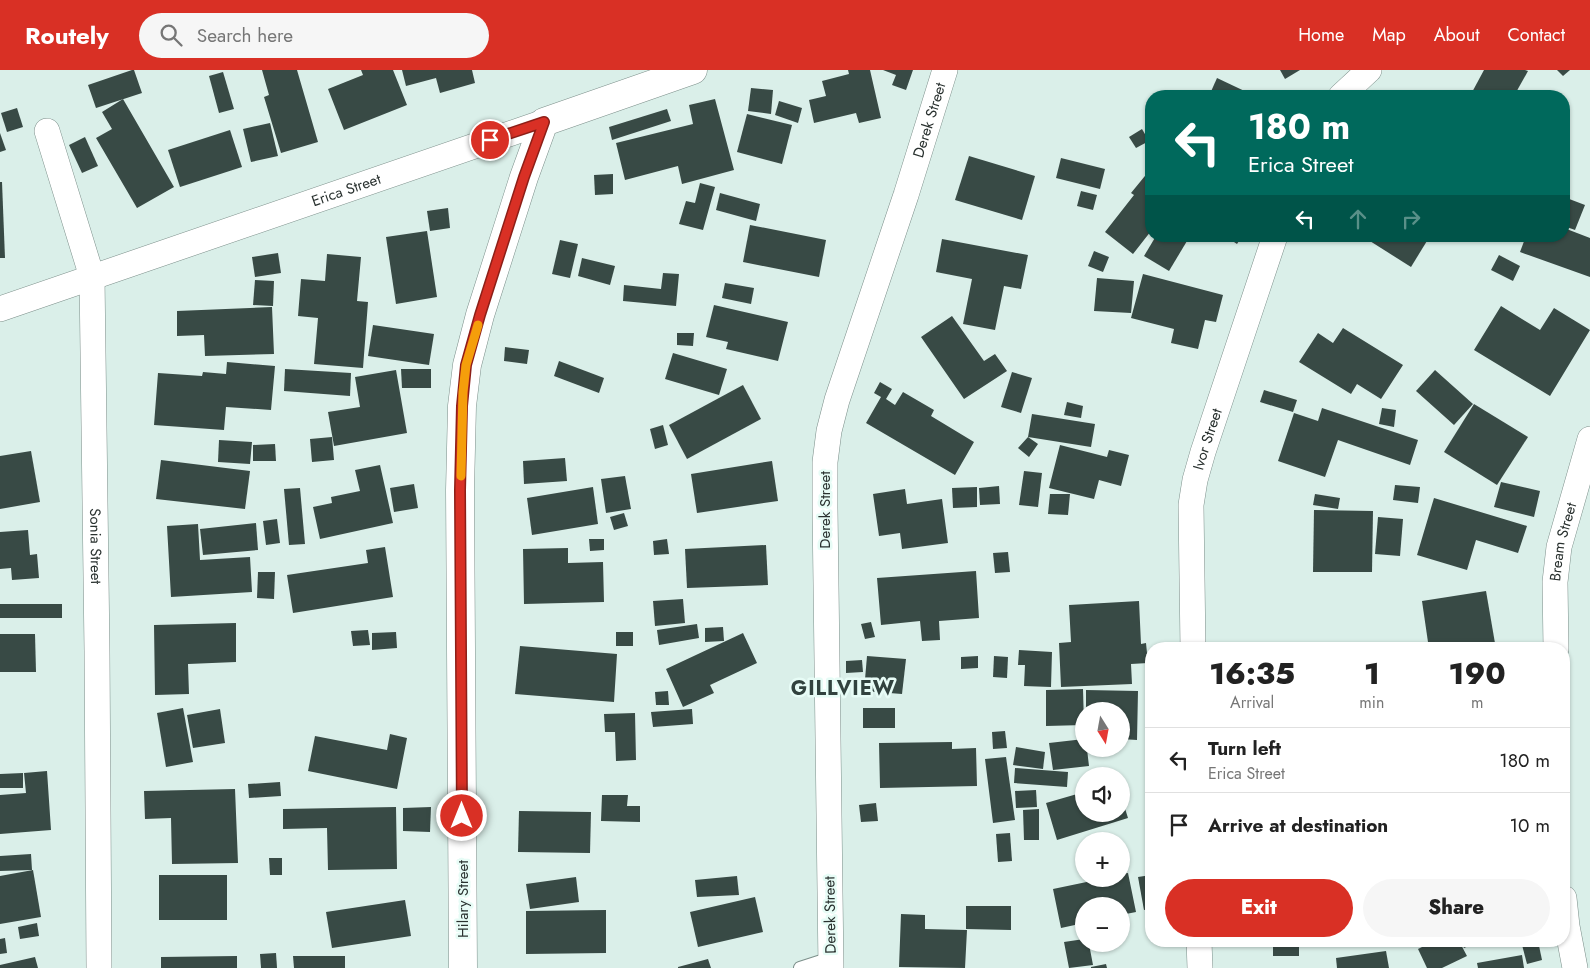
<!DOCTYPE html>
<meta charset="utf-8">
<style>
body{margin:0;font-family:Jost,sans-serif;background:#f6f6f6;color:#222;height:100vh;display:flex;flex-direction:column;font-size:19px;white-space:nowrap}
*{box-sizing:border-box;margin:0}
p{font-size:16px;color:#767676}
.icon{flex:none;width:28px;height:28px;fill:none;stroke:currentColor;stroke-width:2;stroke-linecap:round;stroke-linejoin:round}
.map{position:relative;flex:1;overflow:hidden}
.sheet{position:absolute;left:1145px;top:572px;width:425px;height:305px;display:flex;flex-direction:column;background:#fff;border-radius:20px;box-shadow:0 1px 4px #0004}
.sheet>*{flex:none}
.top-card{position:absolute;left:1145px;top:20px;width:425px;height:152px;border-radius:20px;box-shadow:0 1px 4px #0004;background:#00695c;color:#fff;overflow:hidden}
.needle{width:32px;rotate:169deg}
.controls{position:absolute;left:1075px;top:632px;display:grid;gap:10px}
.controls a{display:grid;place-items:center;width:55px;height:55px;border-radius:50%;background:#fff;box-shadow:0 1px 4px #0004;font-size:25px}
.pin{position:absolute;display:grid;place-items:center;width:42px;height:42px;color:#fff;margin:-21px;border:2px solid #fff;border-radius:50%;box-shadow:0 1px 5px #0007}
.me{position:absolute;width:55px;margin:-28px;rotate:0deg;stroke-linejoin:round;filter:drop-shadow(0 0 4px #0008)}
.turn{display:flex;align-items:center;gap:18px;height:105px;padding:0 20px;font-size:22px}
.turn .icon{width:65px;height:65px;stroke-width:2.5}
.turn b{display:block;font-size:35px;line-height:42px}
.lanes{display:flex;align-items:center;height:48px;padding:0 20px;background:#0003;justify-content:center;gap:25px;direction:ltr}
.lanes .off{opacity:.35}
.eta{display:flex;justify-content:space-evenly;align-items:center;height:85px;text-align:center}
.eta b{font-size:30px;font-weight:800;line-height:35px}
.cta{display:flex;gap:10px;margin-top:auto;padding:10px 20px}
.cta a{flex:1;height:58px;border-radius:30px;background:#d93025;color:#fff;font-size:20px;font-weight:800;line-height:58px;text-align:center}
.cta a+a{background:#f6f6f6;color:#222}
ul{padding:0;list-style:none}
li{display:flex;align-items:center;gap:15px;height:65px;padding:0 20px;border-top:1px solid #e0e0e0}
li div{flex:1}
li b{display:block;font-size:19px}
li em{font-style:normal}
header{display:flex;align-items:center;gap:30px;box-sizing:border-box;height:70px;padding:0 25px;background:#d93025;color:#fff}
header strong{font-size:24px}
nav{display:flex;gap:28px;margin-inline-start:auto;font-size:18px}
.search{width:350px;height:45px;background:#f6f6f6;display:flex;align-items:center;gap:12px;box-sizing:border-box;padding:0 18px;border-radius:28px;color:#767676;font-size:19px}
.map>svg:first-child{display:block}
.building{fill:#384a45}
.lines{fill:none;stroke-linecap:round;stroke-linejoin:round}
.lane-casing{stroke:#7c8f8a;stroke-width:14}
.street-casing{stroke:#7c8f8a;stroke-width:26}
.secondary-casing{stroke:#7c8f8a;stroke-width:29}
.lane{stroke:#fff;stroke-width:12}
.street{stroke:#fff;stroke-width:25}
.secondary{stroke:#fff;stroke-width:28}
.route-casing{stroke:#8d1f18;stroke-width:12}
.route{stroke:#d93025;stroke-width:9}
.slow{stroke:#f59e0b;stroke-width:9}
.labels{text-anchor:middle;stroke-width:5;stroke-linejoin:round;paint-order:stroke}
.street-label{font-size:15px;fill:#29312f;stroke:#e7fcf6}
.district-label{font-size:20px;font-weight:bold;letter-spacing:1px;fill:#31423e;stroke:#e7fcf6}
</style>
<header>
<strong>Routely</strong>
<div class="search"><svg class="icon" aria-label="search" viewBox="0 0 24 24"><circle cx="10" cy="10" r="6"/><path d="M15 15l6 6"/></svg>Search here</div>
<nav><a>Home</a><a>Map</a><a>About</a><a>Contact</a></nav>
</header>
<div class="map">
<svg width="1590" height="898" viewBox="0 0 1590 898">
<rect width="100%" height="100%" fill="#daefe9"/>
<g class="building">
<path d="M132,0H134L142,23L96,38L88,15Z"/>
<path d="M262,0H297L318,72L281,83L264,27L269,25Z"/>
<path d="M361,0H393L407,35L344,60L328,19L363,5Z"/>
<path d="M402,0H472L475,13L440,23L436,8L406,16Z"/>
<path d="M848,0H870L881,48L859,53L856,43L814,53L809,30L826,26L822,11L849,4Z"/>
<path d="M883,0H913L906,20L892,15L896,5Z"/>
<path d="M1280,0H1300L1285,9Z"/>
<path d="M1484,0H1525L1528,1L1514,26H1470Z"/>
<path d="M1557,0H1570L1563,6Z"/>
<path d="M223,2L234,39L219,43L209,6Z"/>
<path d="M1217,8L1255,26H1209Z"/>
<path d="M751,18L773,20L771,44L748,41Z"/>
<path d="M1172,20L1185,26H1169Z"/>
<path d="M123,29L174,117L137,138L96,68L112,59L102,42Z"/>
<path d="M715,29L734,100L682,114L678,96L625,110L616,73L693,54L689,35Z"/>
<path d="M779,31L802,38L798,53L775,45Z"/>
<path d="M17,38L23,57L7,62L1,43Z"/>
<path d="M667,39L671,51L612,70L609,57Z"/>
<path d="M747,44L792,55L782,94L737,82Z"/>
<path d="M270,53L278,86L251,92L243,59Z"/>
<path d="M1142,59L1149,71L1136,78L1129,67Z"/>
<path d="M230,60L242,97L180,117L168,80Z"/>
<path d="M0,63L6,80L0,82Z"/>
<path d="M85,67L98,96L82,103L69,75Z"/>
<path d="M969,86L1035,106L1022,150L955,130Z"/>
<path d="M1061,88L1105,99L1100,119L1056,108Z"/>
<path d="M1149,101L1151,102V161L1133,184L1105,162L1134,125L1131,123Z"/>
<path d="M613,104V124L595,125L594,105Z"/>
<path d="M0,112H2L5,188H0Z"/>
<path d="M700,113L715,117L703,160L679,154L686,131L695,133Z"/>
<path d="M1081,121L1097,125L1093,140L1077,136Z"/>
<path d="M720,123L760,134L756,151L716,140Z"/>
<path d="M1564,127L1585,135L1575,160L1564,156Z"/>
<path d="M448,138L450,158L430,161L427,141Z"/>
<path d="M750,155L826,170L819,207L743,192Z"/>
<path d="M1564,158L1590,168V207L1520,182L1526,166H1564Z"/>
<path d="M427,161L437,227L396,234L386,167Z"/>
<path d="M1156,166H1190L1169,201L1144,186Z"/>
<path d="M1225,166H1242L1237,174Z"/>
<path d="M1362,166H1430L1411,197Z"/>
<path d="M942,169L1028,185L1021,219L1004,216L995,260L963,254L972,209L936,202Z"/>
<path d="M560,170L578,174L570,208L552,204Z"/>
<path d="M1094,181L1109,187L1103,202L1088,196Z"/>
<path d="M278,183L281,203L255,207L252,187Z"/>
<path d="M327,184L361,187L357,231L368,232L363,298L314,294L318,248L298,246L301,209L325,211Z"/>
<path d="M1499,185L1520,196L1513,211L1491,200Z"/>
<path d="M582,188L615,196L610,215L578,206Z"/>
<path d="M663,203L679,204L676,236L623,231L624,215L661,219Z"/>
<path d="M1143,204L1223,225L1216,252L1205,250L1198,279L1171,273L1174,259L1131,248Z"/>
<path d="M1097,208L1134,211L1131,243L1094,241Z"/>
<path d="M255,210L274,211L273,236L253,235Z"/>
<path d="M725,213L754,218L751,234L722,228Z"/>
<path d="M714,235L788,252L778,291L726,279L728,272L706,267Z"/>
<path d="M1501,236L1540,260L1554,238L1590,260L1550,326L1474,280Z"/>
<path d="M272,237L274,284L205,286L204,265L177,266V241Z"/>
<path d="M952,246L984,291L995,284L1007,301L964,329L921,267Z"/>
<path d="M373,255L434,264L429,295L368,286Z"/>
<path d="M1343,258L1403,295L1381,329L1357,314L1351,324L1299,292L1318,263L1333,273Z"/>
<path d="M677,263H694L693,276L677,275Z"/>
<path d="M505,277L529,280L527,294L504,291Z"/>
<path d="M673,283L727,299L719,325L665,309Z"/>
<path d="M559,291L604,308L599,323L554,306Z"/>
<path d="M227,292L275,296L271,340L226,337L224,360L154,355L158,303L202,306L203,302L226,304Z"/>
<path d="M285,299L351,303L350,326L284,321Z"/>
<path d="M401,299H431V318H402Z"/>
<path d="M396,300L407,363L334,376L328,342L360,337L355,307Z"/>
<path d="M1435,300L1473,334L1454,355L1416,321Z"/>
<path d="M1012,302L1032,308L1021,343L1001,337Z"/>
<path d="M880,312L892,319L886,329L895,335L903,322L934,340L931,346L974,372L955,405L866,353L881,327L874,323Z"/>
<path d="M743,315L761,349L687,389L669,355Z"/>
<path d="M1264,320L1297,330L1293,342L1260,332Z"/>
<path d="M1067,332L1083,336L1081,348L1064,345Z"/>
<path d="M1474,334L1528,367L1497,415L1444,382Z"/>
<path d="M1322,338L1418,370L1410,395L1338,370L1325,407L1278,391L1294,343L1318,351Z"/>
<path d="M1382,338L1396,340L1394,357L1379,354Z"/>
<path d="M1032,344L1095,354L1091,377L1028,367L1038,374L1029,387L1018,378L1028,367Z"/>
<path d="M663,355L668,375L655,379L650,359Z"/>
<path d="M332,367L334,390L312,392L310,369Z"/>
<path d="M219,370L252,372L250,394L218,392Z"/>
<path d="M275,374L276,391H253V375Z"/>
<path d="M1060,375L1107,387L1109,380L1129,385L1121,416L1099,410L1094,429L1049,418Z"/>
<path d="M31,381L40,432L0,439V386Z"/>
<path d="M565,388L567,411L524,414L523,391Z"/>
<path d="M161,390L250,401L245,439L156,429Z"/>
<path d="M772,391L778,431L697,443L691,404Z"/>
<path d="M380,395L393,453L320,469L313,437L332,433L331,427L360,421L355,400Z"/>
<path d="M1024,401L1042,403L1038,437L1019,435Z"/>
<path d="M625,406L631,439L606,443L601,409Z"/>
<path d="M1501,412L1540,421L1534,447L1494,437Z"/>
<path d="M414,414L418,438L394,442L390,418Z"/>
<path d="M1395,415L1420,417L1418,433L1393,430Z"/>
<path d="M999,416L1000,434L980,435L979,418Z"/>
<path d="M593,417L598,454L532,465L527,428Z"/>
<path d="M977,417V437L953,438L952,418Z"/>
<path d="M300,418L305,474L289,475L284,419Z"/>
<path d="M905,419L907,434L942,429L948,473L902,479L900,463L879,466L873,424Z"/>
<path d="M1050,424H1070L1068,445L1048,444Z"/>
<path d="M1315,424L1340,428L1338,439L1313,435Z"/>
<path d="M1434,428L1527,456L1518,483L1476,470L1467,500L1417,485Z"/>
<path d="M1314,440L1373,441L1372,502H1313Z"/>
<path d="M624,443L628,456L614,460L610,447Z"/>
<path d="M1378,447L1403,449L1400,486L1375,484Z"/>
<path d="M277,449L280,473L266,475L263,451Z"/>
<path d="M256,453L258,480L203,485L200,459Z"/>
<path d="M198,454L200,490L250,487L252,522L171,527L167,456Z"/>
<path d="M28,460L30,485L37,484L39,508L12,510L11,498L0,499V462Z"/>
<path d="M589,469H604V480L590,481Z"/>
<path d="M667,469L669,484L654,485L653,471Z"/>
<path d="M766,475L768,515L687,518L685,479Z"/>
<path d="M385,477L393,527L293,543L287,505L368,493L366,480Z"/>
<path d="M568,478V493L603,492L604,532L524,534L523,479Z"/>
<path d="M1008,482L1010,502L995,503L993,483Z"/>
<path d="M976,501L979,548L939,551L940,570L922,571L920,551L881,555L877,508Z"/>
<path d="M258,502H275L274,529L257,528Z"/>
<path d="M1486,521L1496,579H1429L1422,531Z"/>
<path d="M683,529L685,553L655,556L653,531Z"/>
<path d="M1139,531L1141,574L1146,573L1148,593L1131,594L1132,614L1061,617L1059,573L1071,572L1069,535Z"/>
<rect x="0" y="534" width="62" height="14"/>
<path d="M871,552L875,567L865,569L861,554Z"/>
<path d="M236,553V592L188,594L189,624L155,625L154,555Z"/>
<path d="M697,554L699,568L659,575L657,560Z"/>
<path d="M723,557L724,571L705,572V558Z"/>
<path d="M368,560L370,575L353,576L351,561Z"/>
<path d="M396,562L397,578L372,580V563Z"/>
<rect x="616" y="562" width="17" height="14"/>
<path d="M743,563L757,593L710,615L714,623L683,637L666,599Z"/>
<path d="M0,564H35L36,602H0Z"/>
<path d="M520,576L617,584L614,632L515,624Z"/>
<path d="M1019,580L1052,582L1051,617L1024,616L1025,595H1018Z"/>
<path d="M867,586L906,589L902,624L864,621Z"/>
<path d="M978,586V598L961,599V587Z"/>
<path d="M994,586L1008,587L1007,608L993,607Z"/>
<path d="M862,590L863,602L846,603V591Z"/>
<path d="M1083,619L1084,655L1046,656V620Z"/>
<path d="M1086,620L1138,621L1137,670L1121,669V641H1086Z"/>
<path d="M668,621L669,635H656L655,622Z"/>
<path d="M183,638L193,692L166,697L157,643Z"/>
<rect x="863" y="638" width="32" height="20"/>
<path d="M220,639L225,673L193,678L187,645Z"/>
<path d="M692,639L693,654L653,657L651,642Z"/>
<path d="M635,643L636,690L616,691L615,662H605L604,644Z"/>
<path d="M1005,661L1007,678L993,679L992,662Z"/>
<path d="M390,664L407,668L397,719L308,701L315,666L387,680Z"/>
<path d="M1084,669V679H1087L1089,696L1053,700L1049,673Z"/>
<path d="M952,672V679L976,678L977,716L880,718L879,673Z"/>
<path d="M1016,677L1045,682L1043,699L1013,695Z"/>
<path d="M1006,687L1015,750L993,753L985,689Z"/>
<path d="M1015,698L1068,702L1067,717L1014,713Z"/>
<path d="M47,701L51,760L0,764V725L26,723L24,703Z"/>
<path d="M23,703V718H0V704Z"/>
<path d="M280,712L281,726L249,728L248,714Z"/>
<path d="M235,719L238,793L172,794L171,748L145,749L144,721Z"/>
<path d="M1036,720L1037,737L1016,738L1015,721Z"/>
<path d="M1084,722V744H1121L1122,729L1128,748L1057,770L1046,733Z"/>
<path d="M602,725H628L627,736H640V752L601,751Z"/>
<path d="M876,733L878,751L861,752L859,735Z"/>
<path d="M396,737L397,799L328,800L327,758L283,759V739Z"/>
<path d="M431,737L430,762L403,761V738Z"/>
<path d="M1039,739V770H1024L1023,740Z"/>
<path d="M519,741L591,742L590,783L518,782Z"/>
<path d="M1010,763L1012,791L998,792L996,764Z"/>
<path d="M31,784L32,800L0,801V786Z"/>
<path d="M269,788H282V805H270Z"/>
<path d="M33,800L41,847L0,854V806Z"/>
<path d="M1128,803L1136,842L1121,845V836H1084V853L1061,858L1053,819L1101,809H1121V804Z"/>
<rect x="159" y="805" width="68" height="45"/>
<path d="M1151,805V839L1144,840L1138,807Z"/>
<path d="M737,806L739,825L697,827L695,810Z"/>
<path d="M576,807L579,832L530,839L526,814Z"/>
<path d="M755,827L763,862L698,877L690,842Z"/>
<path d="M405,830L411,866L332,878L326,842Z"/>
<path d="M966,836H1011V860L966,859Z"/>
<path d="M606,840V883L526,884V841Z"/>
<path d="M901,844L925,845V859L967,860L965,898L899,897Z"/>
<path d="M37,853L39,866L20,869L18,857Z"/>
<path d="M5,868L7,883L0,884V869Z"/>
<path d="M1084,869V874H1089L1093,895L1069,898L1064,872Z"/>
<rect x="1273" y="871" width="26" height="15"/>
<path d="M1434,871H1459L1467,886L1442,898H1427L1418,879Z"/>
<path d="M1461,871H1480L1464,878Z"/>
<path d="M1521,871H1538L1542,890L1527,894Z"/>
<path d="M1386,881L1389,898H1337L1336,888Z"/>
<path d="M276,883L277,898H261L260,884Z"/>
<path d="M1522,885L1524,898H1478L1477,893Z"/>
<path d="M237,886V898H161V887Z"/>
<path d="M293,886H345V898H294Z"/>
<path d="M35,887L38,898H0V895Z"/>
<path d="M708,889L711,898H678V897Z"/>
<path d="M1106,894L1107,898H1091V897Z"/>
</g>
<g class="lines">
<g class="lane-casing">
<path id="lane" d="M800,898L831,888"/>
</g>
<g class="street-casing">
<g id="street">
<path d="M1341,26L1369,0"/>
<path id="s1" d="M47,61L92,207L97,581L99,898"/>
<path id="s2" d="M0,239L544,52"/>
<path id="s3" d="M1193,579L1191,435L1195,410L1203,382L1275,166"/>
<path id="s4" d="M1556,579L1555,512L1559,477L1590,369"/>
<path d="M1564,828L1567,856L1575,898"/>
<path d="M1199,871L1200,898"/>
<path id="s5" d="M831,898L825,438V392L829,361L837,330L906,125L945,0"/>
</g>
</g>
<g class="secondary-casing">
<path id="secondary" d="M463,898L460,420L462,336L467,295L480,245L524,107L544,52L693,0"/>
</g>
<use href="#lane" class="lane"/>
<use href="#street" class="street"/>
<use href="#secondary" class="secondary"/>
</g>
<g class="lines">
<g class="route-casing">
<path id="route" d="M462,746L460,420L462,336L466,295L480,245L524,107L544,52L490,70"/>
</g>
<use href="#route" class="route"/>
<path class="slow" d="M461,406L463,322L466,295L478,255"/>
</g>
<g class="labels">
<g class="street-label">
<text dy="5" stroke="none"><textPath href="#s5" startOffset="864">Derek Street</textPath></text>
<text dy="5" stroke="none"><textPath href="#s2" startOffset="366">Erica Street</textPath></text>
<text dy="5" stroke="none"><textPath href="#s3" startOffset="212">Ivor Street</textPath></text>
<text transform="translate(825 440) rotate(-90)" y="5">Derek Street</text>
<text dy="5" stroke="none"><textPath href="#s4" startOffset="108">Bream Street</textPath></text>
<text dy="5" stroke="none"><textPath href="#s1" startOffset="422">Sonia Street</textPath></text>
<text transform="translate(463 829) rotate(-90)" y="5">Hilary Street</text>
<text transform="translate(830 845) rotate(-91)" y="5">Derek Street</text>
</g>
<g class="district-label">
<text x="843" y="625">GILLVIEW</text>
</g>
</g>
</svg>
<div class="controls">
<a><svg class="needle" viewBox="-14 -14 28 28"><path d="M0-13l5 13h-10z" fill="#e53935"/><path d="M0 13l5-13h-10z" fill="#767676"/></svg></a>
<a><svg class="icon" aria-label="sound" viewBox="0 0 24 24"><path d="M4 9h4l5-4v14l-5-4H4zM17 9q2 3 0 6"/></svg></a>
<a>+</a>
<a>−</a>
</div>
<div class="pin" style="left:490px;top:70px;background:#d93025"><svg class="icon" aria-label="arrive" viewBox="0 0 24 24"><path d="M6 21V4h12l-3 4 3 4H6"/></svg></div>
<svg class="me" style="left:462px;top:746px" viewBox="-20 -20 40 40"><circle r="17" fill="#d93025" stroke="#fff" stroke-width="3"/><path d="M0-11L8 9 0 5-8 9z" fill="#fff"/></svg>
<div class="top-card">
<div class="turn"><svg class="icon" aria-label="left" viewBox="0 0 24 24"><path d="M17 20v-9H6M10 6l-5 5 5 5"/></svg><div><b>180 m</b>Erica Street</div></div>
<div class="lanes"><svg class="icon" aria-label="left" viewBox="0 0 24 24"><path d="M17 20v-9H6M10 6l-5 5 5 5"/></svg><svg class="icon off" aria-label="ahead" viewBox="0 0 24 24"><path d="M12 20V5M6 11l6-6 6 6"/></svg><svg class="icon off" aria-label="right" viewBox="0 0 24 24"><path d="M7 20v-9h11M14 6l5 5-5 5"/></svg></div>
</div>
<section class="sheet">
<div class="eta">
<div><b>16:35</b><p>Arrival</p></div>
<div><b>1</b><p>min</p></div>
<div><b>190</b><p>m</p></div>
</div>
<ul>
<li><svg class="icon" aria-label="left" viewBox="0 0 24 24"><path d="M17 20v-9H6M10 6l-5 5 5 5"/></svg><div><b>Turn left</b><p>Erica Street</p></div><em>180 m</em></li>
<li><svg class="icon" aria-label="arrive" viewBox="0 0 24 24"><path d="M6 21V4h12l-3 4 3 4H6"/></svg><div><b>Arrive at destination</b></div><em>10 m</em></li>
</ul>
<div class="cta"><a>Exit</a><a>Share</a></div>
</section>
</div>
